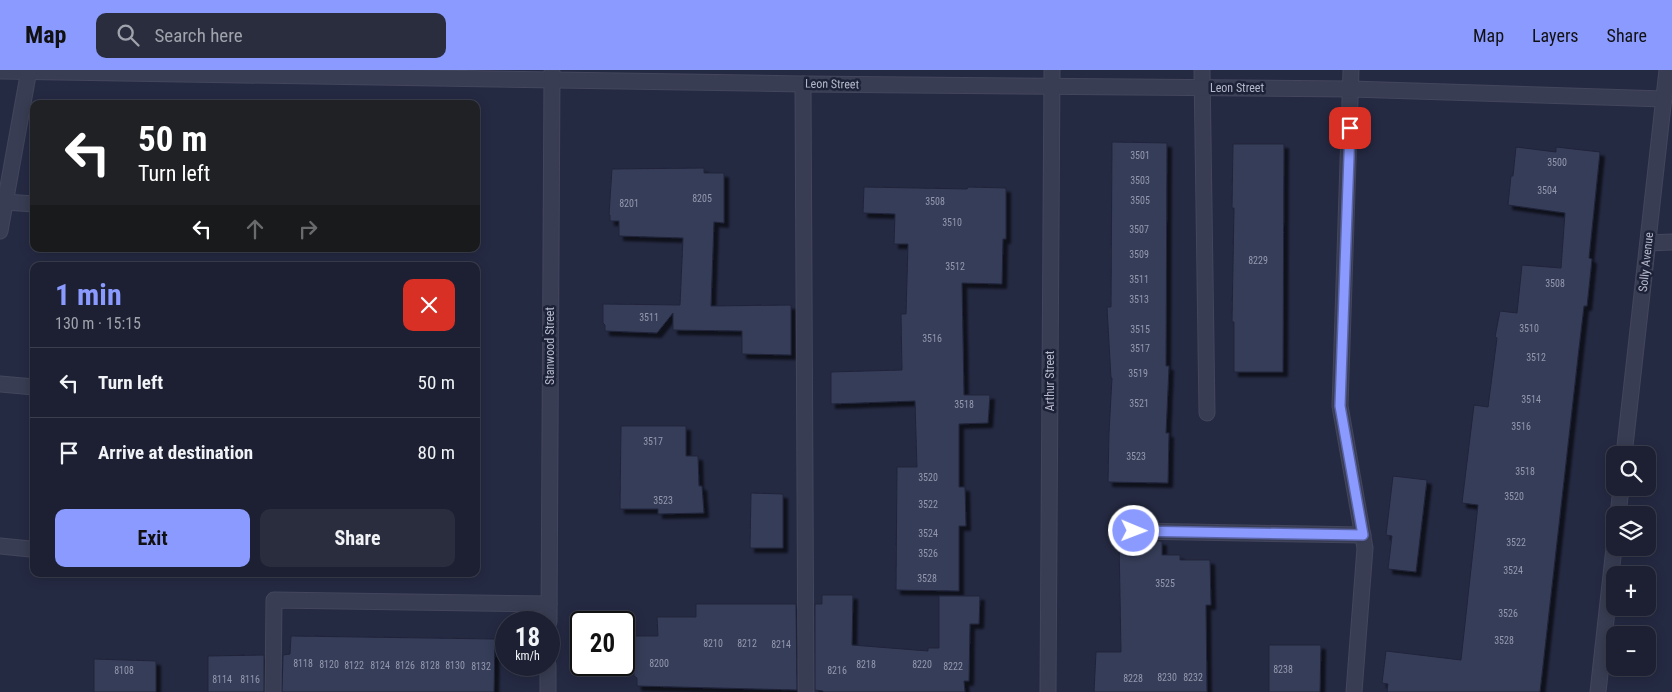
<!DOCTYPE html>
<meta charset="utf-8">
<style>
body{margin:0;font-family:"Roboto Condensed",sans-serif;background:#292d3e;color:#f1f3f6;height:100vh;display:flex;flex-direction:column;font-size:19px;white-space:nowrap}
*{box-sizing:border-box;margin:0}
p{font-size:16px;color:#a0a3ac}
.icon{flex:none;width:28px;height:28px;fill:none;stroke:currentColor;stroke-width:2;stroke-linecap:round;stroke-linejoin:round}
.map{position:relative;flex:1;overflow:hidden}
.panel{position:absolute;left:30px;top:192px;width:450px;height:315px;display:flex;flex-direction:column;background:#1c2032;border-radius:10px;box-shadow:0 2px 12px #0003,0 0 0 1px #3a3e4d}
.panel>*{flex:none}
.banner{position:absolute;left:30px;top:30px;width:450px;height:152px;border-radius:10px;box-shadow:0 2px 12px #0003,0 0 0 1px #3a3e4d;background:#202124;color:#fff;overflow:hidden}
.controls{position:absolute;left:1606px;top:376px;display:grid;gap:10px}
.controls a{display:grid;place-items:center;width:50px;height:50px;border-radius:10px;background:#1c2032;box-shadow:0 2px 12px #0003,0 0 0 1px #3a3e4d;font-size:25px}
.speed{position:absolute;left:495px;top:541px;display:flex;gap:10px;font-size:25px;font-weight:700;text-align:center}
.speed>*{display:grid;place-content:center;width:65px;height:65px;border-radius:50%;background:#1c2032;box-shadow:0 2px 12px #0003,0 0 0 1px #3a3e4d;line-height:1}
.speed small{font-size:12px;font-weight:400}
.speed .limit{border:2px solid #111;border-radius:8px;background:#fff;color:#111}
.pin{position:absolute;display:grid;place-items:center;width:42px;height:42px;color:#fff;margin:-21px;border-radius:10px;box-shadow:0 2px 8px #0006}
.me{position:absolute;width:55px;margin:-28px;rotate:91deg;stroke-linejoin:round;filter:drop-shadow(0 0 4px #0008)}
.turn{display:flex;align-items:center;gap:18px;height:105px;padding:0 25px;font-size:22px}
.turn .icon{width:65px;height:65px;stroke-width:2.5}
.turn b{display:block;font-size:35px;line-height:42px}
.lanes{display:flex;align-items:center;height:48px;padding:0 25px;background:#0003;justify-content:center;gap:25px;direction:ltr}
.lanes .off{opacity:.35}
.round{display:grid;place-items:center;flex:none;width:52px;height:52px;border-radius:10px;background:#292d3e}
.headline{display:flex;align-items:center;justify-content:space-between;height:85px;padding:0 25px}
h1{font-size:30px;font-weight:700;line-height:38px;color:#8a9afe}
.button{display:flex;gap:10px;margin-top:auto;padding:10px 25px}
.button a{flex:1;height:58px;border-radius:10px;background:#8a9afe;color:#111;font-size:20px;font-weight:700;line-height:58px;text-align:center}
.button a+a{background:#292d3e;color:#f1f3f6}
ul{padding:0;list-style:none}
li{display:flex;align-items:center;gap:15px;height:70px;padding:0 25px;border-top:1px solid #3a3e4d}
li div{flex:1}
li b{display:block;font-size:19px}
li em{font-style:normal}
header{display:flex;align-items:center;gap:30px;box-sizing:border-box;height:70px;padding:0 25px;background:#8a9afe;color:#111}
header strong{font-size:24px}
nav{display:flex;gap:28px;margin-inline-start:auto;font-size:18px}
.search{width:350px;height:45px;background:#292d3e;display:flex;align-items:center;gap:12px;box-sizing:border-box;padding:0 18px;border-radius:10px;color:#a0a3ac;font-size:19px}
.map>svg:first-child{display:block}
.building{fill:#363d59;stroke:#20243a;filter:url(#shadow)}
.lines{fill:none;stroke-linecap:round;stroke-linejoin:round}
.minor-casing{stroke:#43465c;stroke-width:17}
.minor{stroke:#393d53;stroke-width:15}
.route-casing{stroke:#5a64a5;stroke-width:12}
.route{stroke:#8a9afe;stroke-width:9}
.labels{text-anchor:middle;stroke-width:5;stroke-linejoin:round;paint-order:stroke}
.number-label{font-size:10px;fill:#9498ae}
.street-label{font-size:12px;fill:#b6b9cc;stroke:#1e2238}
</style>
<header>
<strong>Map</strong>
<div class="search"><svg class="icon" aria-label="search" viewBox="0 0 24 24"><circle cx="10" cy="10" r="6"/><path d="M15 15l6 6"/></svg>Search here</div>
<nav><a>Map</a><a>Layers</a><a>Share</a></nav>
</header>
<div class="map">
<svg width="1672" height="622" viewBox="0 0 1672 622">
<defs>
<filter id="shadow"><feDropShadow dx="4.5" dy="4.5" stdDeviation="1" flood-color="#0009"/></filter>
</defs>
<rect width="100%" height="100%" fill="#252a43"/>
<g class="building">
<path d="M1112,72L1167,73L1166,296H1169L1166,363H1169L1168,413L1108,412L1109,363L1112,308H1111L1107,237H1111Z"/>
<path d="M1233,74H1284L1283,302H1234V252H1232L1234,138H1232Z"/>
<path d="M1516,77L1556,82V77L1600,82L1589,188L1592,189L1587,236H1584L1579,278L1540,622H1387L1388,614L1382,613L1386,581L1461,590L1478,435L1462,433L1474,335L1488,337L1497,268L1495,267L1500,241L1517,243L1522,195L1561,198L1565,143L1508,135L1511,106H1513Z"/>
<path d="M704,98V103H724V153L714,152L711,236L791,235V285L742,284V261L673,260V243L657,263L605,261V255L603,253V234L680,235L683,168L619,166V151H610V145H609L612,99Z"/>
<path d="M864,117L967,119L968,117L1006,118V169H1003L1002,214L962,213L964,325H990L988,353L959,354V417H965L966,456H959V521L896,520L897,397H917L915,331L831,334V302L902,300L901,244H906L908,174H894L895,144L863,143Z"/>
<path d="M621,356H686V386H698L699,416H702L704,443L658,444V439H620Z"/>
<path d="M1393,406L1427,410L1416,502L1388,499L1392,466L1386,465Z"/>
<path d="M751,423L783,424V478H750Z"/>
<path d="M1119,470L1162,471V485H1180V490H1210L1211,535H1206L1207,622H1094L1096,582H1121Z"/>
<path d="M822,525H853L852,575L928,581V578H939V526H980L979,554H970L969,611H964L965,622H823V621L815,620V534H822Z"/>
<path d="M696,534H796L797,620L637,616V608L634,606V573H635V566H658L657,547H696Z"/>
<path d="M291,566L495,569L494,622H282L283,585L290,584Z"/>
<path d="M1269,575H1321L1320,622H1269Z"/>
<path d="M264,585V622H208V586Z"/>
<path d="M94,589L156,591V622H94Z"/>
</g>
<g class="lines">
<g class="minor-casing">
<g id="minor">
<path d="M1202,0L1207,343"/>
<path d="M1351,0L1340,336L1365,478L1354,622"/>
<path d="M0,1L803,14L1351,19L1664,29"/>
<path d="M803,14L806,622"/>
<path d="M5,132L34,134"/>
<path d="M0,161L29,0"/>
<path d="M1648,173L1672,172"/>
<path d="M0,314L34,317"/>
<path d="M1624,385L1667,0"/>
<path d="M1618,445L1621,418"/>
<path d="M1134,461L1363,465"/>
<path d="M0,476L30,479"/>
<path d="M549,552L552,2"/>
<path d="M273,622L274,530L549,534"/>
<path d="M548,622V595"/>
<path d="M1048,622L1052,0"/>
<path d="M1598,622L1615,469"/>
</g>
</g>
<use href="#minor" class="minor"/>
</g>
<g class="lines">
<g class="route-casing">
<path id="route" d="M1134,461L1363,465L1340,336L1350,58"/>
</g>
<use href="#route" class="route"/>
</g>
<g class="labels">
<g class="number-label">
<text x="1140" y="89">3501</text>
<text x="1557" y="96">3500</text>
<text x="1140" y="114">3503</text>
<text x="1547" y="124">3504</text>
<text x="702" y="132">8205</text>
<text x="1140" y="134">3505</text>
<text x="935" y="135">3508</text>
<text x="629" y="137">8201</text>
<text x="952" y="156">3510</text>
<text x="1139" y="163">3507</text>
<text x="1139" y="188">3509</text>
<text x="1258" y="194">8229</text>
<text x="955" y="200">3512</text>
<text x="1139" y="213">3511</text>
<text x="1555" y="217">3508</text>
<text x="1139" y="233">3513</text>
<text x="649" y="251">3511</text>
<text x="1529" y="262">3510</text>
<text x="1140" y="263">3515</text>
<text x="932" y="272">3516</text>
<text x="1140" y="282">3517</text>
<text x="1536" y="291">3512</text>
<text x="1138" y="307">3519</text>
<text x="1531" y="333">3514</text>
<text x="1139" y="337">3521</text>
<text x="964" y="338">3518</text>
<text x="1521" y="360">3516</text>
<text x="653" y="375">3517</text>
<text x="1136" y="390">3523</text>
<text x="1525" y="405">3518</text>
<text x="928" y="411">3520</text>
<text x="1514" y="430">3520</text>
<text x="663" y="434">3523</text>
<text x="928" y="438">3522</text>
<text x="928" y="467">3524</text>
<text x="1516" y="476">3522</text>
<text x="928" y="487">3526</text>
<text x="1513" y="504">3524</text>
<text x="927" y="512">3528</text>
<text x="1165" y="517">3525</text>
<text x="1508" y="547">3526</text>
<text x="1504" y="574">3528</text>
<text x="713" y="577">8210</text>
<text x="747" y="577">8212</text>
<text x="781" y="578">8214</text>
<text x="303" y="597">8118</text>
<text x="659" y="597">8200</text>
<text x="329" y="598">8120</text>
<text x="866" y="598">8218</text>
<text x="922" y="598">8220</text>
<text x="354" y="599">8122</text>
<text x="380" y="599">8124</text>
<text x="405" y="599">8126</text>
<text x="430" y="599">8128</text>
<text x="455" y="599">8130</text>
<text x="481" y="600">8132</text>
<text x="953" y="600">8222</text>
<text x="1283" y="603">8238</text>
<text x="124" y="604">8108</text>
<text x="837" y="604">8216</text>
<text x="1167" y="611">8230</text>
<text x="1193" y="611">8232</text>
<text x="1133" y="612">8228</text>
<text x="222" y="613">8114</text>
<text x="250" y="613">8116</text>
</g>
<g class="street-label">
<text transform="translate(832 14) rotate(1)" y="4">Leon Street</text>
<text x="1237" y="22">Leon Street</text>
<text transform="translate(1646 192) rotate(-84)" y="4">Solly Avenue</text>
<text transform="translate(550 276) rotate(-90)" y="4">Stanwood Street</text>
<text transform="translate(1050 311) rotate(-90)" y="4">Arthur Street</text>
</g>
</g>
</svg>
<div class="controls">
<a><svg class="icon" aria-label="search" viewBox="0 0 24 24"><circle cx="10" cy="10" r="6"/><path d="M15 15l6 6"/></svg></a>
<a><svg class="icon" aria-label="layers" viewBox="0 0 24 24"><path d="M12 4l9 5-9 5-9-5zM3 14l9 5 9-5"/></svg></a>
<a>+</a>
<a>−</a>
</div>
<div class="speed"><div>18<small>km/h</small></div><div class="limit">20</div></div>
<div class="pin" style="left:1350px;top:58px;background:#d93025"><svg class="icon" aria-label="arrive" viewBox="0 0 24 24"><path d="M6 21V4h12l-3 4 3 4H6"/></svg></div>
<svg class="me" style="left:1134px;top:461px" viewBox="-20 -20 40 40"><circle r="17" fill="#8a9afe" stroke="#fff" stroke-width="3"/><path d="M0-11L8 9 0 5-8 9z" fill="#fff"/></svg>
<div class="banner">
<div class="turn"><svg class="icon" aria-label="left" viewBox="0 0 24 24"><path d="M17 20v-9H6M10 6l-5 5 5 5"/></svg><div><b>50 m</b>Turn left</div></div>
<div class="lanes"><svg class="icon" aria-label="left" viewBox="0 0 24 24"><path d="M17 20v-9H6M10 6l-5 5 5 5"/></svg><svg class="icon off" aria-label="ahead" viewBox="0 0 24 24"><path d="M12 20V5M6 11l6-6 6 6"/></svg><svg class="icon off" aria-label="right" viewBox="0 0 24 24"><path d="M7 20v-9h11M14 6l5 5-5 5"/></svg></div>
</div>
<section class="panel">
<div class="headline"><div><h1>1 min</h1><p>130 m · 15:15</p></div><a class="round" style="background:#d93025;color:#fff"><svg class="icon" aria-label="close" viewBox="0 0 24 24"><path d="M6 6l12 12M18 6L6 18"/></svg></a></div>
<ul>
<li><svg class="icon" aria-label="left" viewBox="0 0 24 24"><path d="M17 20v-9H6M10 6l-5 5 5 5"/></svg><div><b>Turn left</b></div><em>50 m</em></li>
<li><svg class="icon" aria-label="arrive" viewBox="0 0 24 24"><path d="M6 21V4h12l-3 4 3 4H6"/></svg><div><b>Arrive at destination</b></div><em>80 m</em></li>
</ul>
<div class="button"><a>Exit</a><a>Share</a></div>
</section>
</div>
